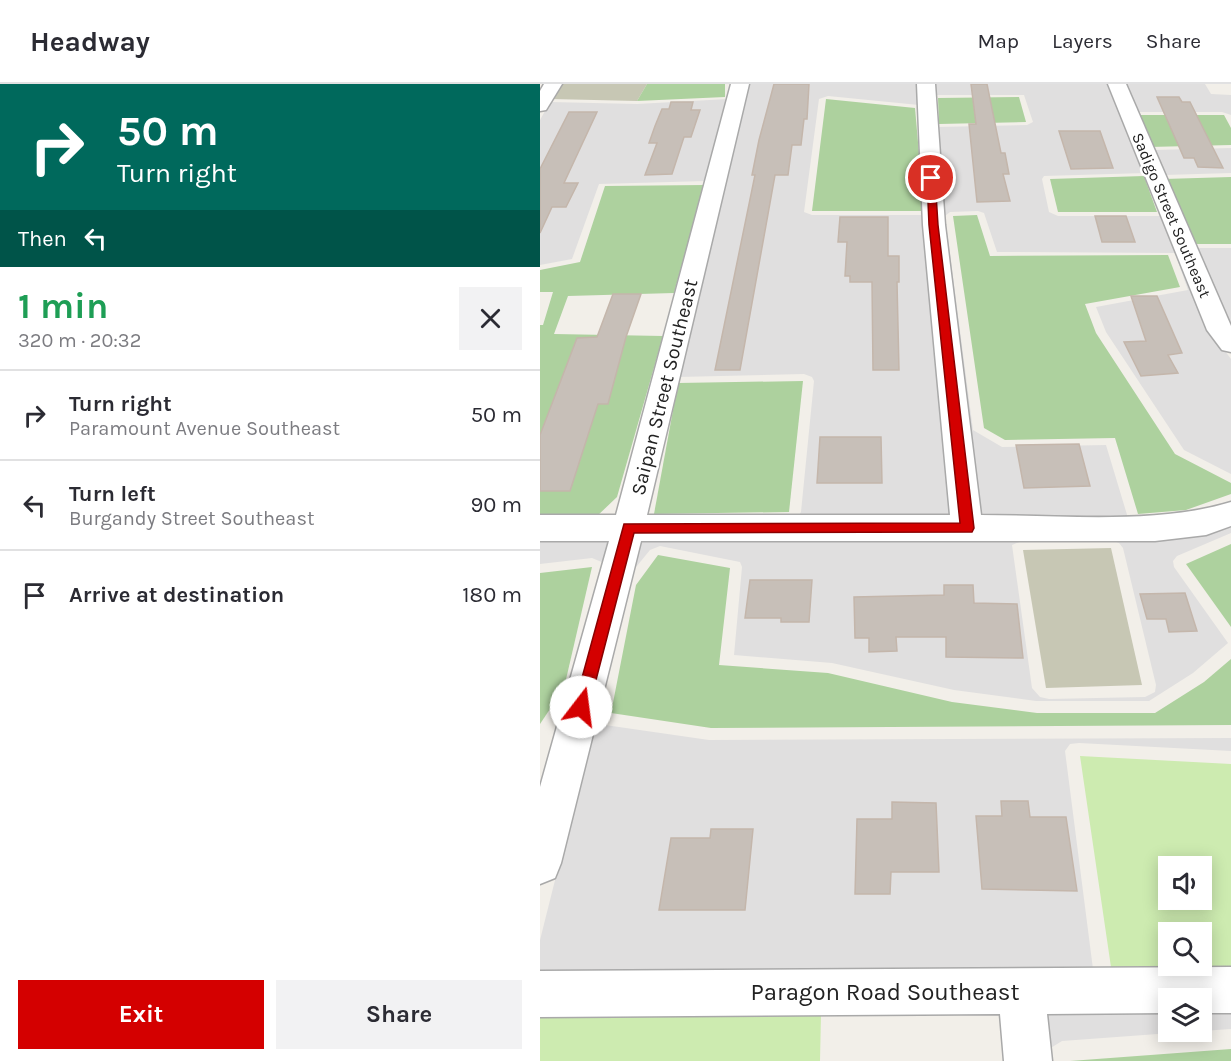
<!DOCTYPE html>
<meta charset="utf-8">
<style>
:root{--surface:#fff;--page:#f2f2f3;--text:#2b2b33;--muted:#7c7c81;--line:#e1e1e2;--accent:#d40000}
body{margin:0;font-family:Karla,sans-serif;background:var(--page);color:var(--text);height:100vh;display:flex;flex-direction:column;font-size:22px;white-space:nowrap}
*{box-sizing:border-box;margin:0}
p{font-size:20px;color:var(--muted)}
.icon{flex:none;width:33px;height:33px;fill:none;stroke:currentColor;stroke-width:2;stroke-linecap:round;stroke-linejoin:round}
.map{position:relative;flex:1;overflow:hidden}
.drawer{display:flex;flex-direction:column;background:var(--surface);width:540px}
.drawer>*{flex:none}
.top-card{background:#00695c;color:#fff;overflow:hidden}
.tools{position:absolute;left:618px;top:772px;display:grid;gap:12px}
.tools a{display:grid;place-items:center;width:54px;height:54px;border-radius:0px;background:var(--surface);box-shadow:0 3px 15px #0003;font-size:30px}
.pin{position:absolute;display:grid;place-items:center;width:51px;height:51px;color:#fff;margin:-26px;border:3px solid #fff;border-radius:50%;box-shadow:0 2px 6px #0007}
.me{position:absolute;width:66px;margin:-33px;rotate:15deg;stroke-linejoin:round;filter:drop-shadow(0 0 4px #0008)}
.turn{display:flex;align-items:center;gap:21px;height:126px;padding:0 18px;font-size:27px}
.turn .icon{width:78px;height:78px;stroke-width:2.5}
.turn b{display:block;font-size:42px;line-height:51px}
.then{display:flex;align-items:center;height:57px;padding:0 18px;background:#0003;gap:12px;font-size:22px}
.round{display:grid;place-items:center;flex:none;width:63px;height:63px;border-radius:0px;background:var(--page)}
.head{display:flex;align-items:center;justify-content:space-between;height:102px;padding:0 18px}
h1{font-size:36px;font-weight:700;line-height:45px;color:#1e9e55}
.cta{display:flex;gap:12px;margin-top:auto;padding:12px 18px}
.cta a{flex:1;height:69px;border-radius:0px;background:var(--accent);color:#fff;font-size:24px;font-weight:700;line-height:69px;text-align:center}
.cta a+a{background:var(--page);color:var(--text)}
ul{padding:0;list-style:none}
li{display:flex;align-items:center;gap:18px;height:90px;padding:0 18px;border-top:2px solid var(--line)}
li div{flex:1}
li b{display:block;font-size:22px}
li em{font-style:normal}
header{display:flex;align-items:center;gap:36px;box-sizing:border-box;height:84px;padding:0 30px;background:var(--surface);border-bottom:2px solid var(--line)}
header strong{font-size:28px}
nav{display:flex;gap:33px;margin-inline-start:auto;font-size:21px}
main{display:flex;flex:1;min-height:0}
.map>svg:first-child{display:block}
</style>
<header>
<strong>Headway</strong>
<nav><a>Map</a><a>Layers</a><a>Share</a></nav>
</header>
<main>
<section class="drawer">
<div class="top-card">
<div class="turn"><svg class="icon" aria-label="right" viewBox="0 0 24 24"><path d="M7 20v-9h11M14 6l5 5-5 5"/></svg><div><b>50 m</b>Turn right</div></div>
<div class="then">Then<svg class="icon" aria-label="left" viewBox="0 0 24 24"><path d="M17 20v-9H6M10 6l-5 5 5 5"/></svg></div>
</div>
<div class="head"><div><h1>1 min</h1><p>320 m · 20:32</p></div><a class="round"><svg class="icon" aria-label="close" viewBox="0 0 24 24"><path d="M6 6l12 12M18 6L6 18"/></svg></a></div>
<ul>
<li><svg class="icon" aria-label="right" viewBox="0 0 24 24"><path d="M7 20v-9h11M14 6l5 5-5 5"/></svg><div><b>Turn right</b><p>Paramount Avenue Southeast</p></div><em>50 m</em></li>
<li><svg class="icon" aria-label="left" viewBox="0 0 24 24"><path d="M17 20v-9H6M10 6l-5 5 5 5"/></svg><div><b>Turn left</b><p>Burgandy Street Southeast</p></div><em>90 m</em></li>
<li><svg class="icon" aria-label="arrive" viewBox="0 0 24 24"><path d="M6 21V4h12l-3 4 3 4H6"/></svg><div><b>Arrive at destination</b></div><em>180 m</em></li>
</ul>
<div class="cta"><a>Exit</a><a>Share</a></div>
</section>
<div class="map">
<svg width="691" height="977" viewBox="0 0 691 977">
<rect width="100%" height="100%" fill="#f2efe9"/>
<g fill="#e0dfdf" fill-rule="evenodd">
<path d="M 208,0 L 378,0 L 379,21 L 288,12 L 279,15 L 264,128 L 272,131 L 383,131 L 412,434 L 257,434 L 261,428 L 274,297 L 272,293 L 264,290 L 138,293 Z"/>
<path d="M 394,0 L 569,0 L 605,89 L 504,92 L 502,95 L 509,128 L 518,132 L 623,132 L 670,247 L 691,275 L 691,390 L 644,366 L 566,248 L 556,223 L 648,206 L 635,169 L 457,168 L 444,129 L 438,127 L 410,128 L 405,132 L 433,346 L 462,363 L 566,361 L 588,434 L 440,434 L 404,141 L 397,43 L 487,41 L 493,38 L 484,11 L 395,11 Z"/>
<path d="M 585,0 L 665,0 L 671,10 L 691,11 L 691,31 L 682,28 L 598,28 Z"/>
<path d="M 188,15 L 166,97 L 59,100 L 32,175 L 0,181 L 0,36 L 10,18 L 97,20 Z"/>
<path d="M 691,64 L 691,89 L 625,91 L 614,66 Z"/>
<path d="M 657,164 L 691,164 L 691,245 Z"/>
<path d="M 691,443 L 691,449 L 637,472 L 633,477 L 634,483 L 688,559 L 653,589 L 609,617 L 496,617 L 414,606 L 292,579 L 194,571 L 202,483 L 200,478 L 120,462 L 110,466 L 92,488 L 100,454 L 618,454 L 675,448 ZM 568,455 L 579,459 L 583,464 L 616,601 L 615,608 L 605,613 L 509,615 L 500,613 L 492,604 L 472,461 L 482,457 Z"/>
<path d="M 0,454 L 71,454 L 64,479 L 52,474 L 0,480 Z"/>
<path d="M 56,633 L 65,641 L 169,656 L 691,654 L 691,667 L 539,659 L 530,660 L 525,667 L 553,885 L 0,889 L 0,856 Z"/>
<path d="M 662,928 L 691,928 L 691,945 L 662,947 Z"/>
<path d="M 505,929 L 628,929 L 628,948 L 645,948 L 522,957 L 509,965 Z"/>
</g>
<g fill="#c7c7b4">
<path d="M 19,0 L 107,0 L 97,17 L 11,15 Z"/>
<path d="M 571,464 L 602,601 L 506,604 L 483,466 Z"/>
</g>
<g fill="#cdebb0" fill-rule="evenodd">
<path d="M 540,672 L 691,680 L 691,882 L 571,883 ZM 628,783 L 662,783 L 662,816 L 628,816 ZM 628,849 L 662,849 L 662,882 L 628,882 Z"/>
<path d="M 281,931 L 280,977 L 0,977 L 0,933 Z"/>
</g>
<g fill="#add19e">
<path d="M 107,0 L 185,0 L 185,13 L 97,17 Z"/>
<path d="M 479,13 L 486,38 L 399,40 L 398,14 Z"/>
<path d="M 286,15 L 375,24 L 384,127 L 272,127 Z"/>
<path d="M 597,31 L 684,31 L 691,44 L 691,61 L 609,63 Z"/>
<path d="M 604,92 L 617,128 L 518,128 L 510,95 Z"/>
<path d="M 691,93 L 691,160 L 652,160 L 624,95 Z"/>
<path d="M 164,101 L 134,209 L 28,212 L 14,250 L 123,252 L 77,413 L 56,433 L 0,433 L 0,241 L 3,241 L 13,208 L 0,208 L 0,186 L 40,178 L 65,102 Z"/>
<path d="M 437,131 L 450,172 L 628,171 L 640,203 L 545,220 L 556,249 L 635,370 L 691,399 L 691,410 L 646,426 L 598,430 L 575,354 L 465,356 L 444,344 L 413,132 Z"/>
<path d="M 263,297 L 249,428 L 114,430 L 138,299 Z"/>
<path d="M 691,460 L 691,543 L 646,480 Z"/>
<path d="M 118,471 L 190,484 L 179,581 L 288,589 L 412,618 L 497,629 L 615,629 L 664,598 L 691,575 L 691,641 L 171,644 L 71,629 L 96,501 Z"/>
<path d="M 52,483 L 24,604 L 0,640 L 0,489 Z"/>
<path d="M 691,965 L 691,977 L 530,977 Z"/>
</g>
<g fill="#c7bfb8" stroke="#c4b6ab" stroke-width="1.5">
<path d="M 234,0 L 269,0 L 267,35 L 264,35 L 261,61 L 252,61 L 248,91 L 235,91 L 200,286 L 175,286 L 215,91 L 212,91 L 219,56 Z"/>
<path d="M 431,0 L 447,0 L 461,69 L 465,69 L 469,90 L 463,90 L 470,117 L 437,118 L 429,40 L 436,40 Z"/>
<path d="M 617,13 L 639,13 L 642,18 L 650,18 L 683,84 L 658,83 L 654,74 L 644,74 Z"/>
<path d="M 131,18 L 153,18 L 151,26 L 160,26 L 151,53 L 144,53 L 132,90 L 105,91 L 117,59 L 109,59 L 115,42 L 122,25 L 129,25 Z"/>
<path d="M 29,28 L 57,28 L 24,99 L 38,99 L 26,123 L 12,123 L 0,149 L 0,85 Z"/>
<path d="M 519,47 L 560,47 L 573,84 L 531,85 Z"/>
<path d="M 555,132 L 586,132 L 595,158 L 562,158 Z"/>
<path d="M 300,133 L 348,133 L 348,172 L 359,172 L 359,198 L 357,198 L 359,286 L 333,286 L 332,198 L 310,198 L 310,192 L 305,192 L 307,158 L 298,158 Z"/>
<path d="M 73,210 L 101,210 L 86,253 L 68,320 L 58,320 L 30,407 L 0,407 L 0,351 L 37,254 L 57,253 Z"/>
<path d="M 591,212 L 617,212 L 642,269 L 628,271 L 638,289 L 601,292 L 584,258 L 606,257 Z"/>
<path d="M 280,353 L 341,353 L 342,399 L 277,399 Z"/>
<path d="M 539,360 L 550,402 L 484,404 L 476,361 Z"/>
<path d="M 210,496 L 272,496 L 269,538 L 241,538 L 241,534 L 205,534 Z"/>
<path d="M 404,501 L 433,501 L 434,519 L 477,520 L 483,574 L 406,573 L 406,553 L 356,553 L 357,567 L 329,568 L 329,554 L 315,554 L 314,513 L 404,511 Z"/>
<path d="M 645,509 L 657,547 L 629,548 L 626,535 L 607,535 L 600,510 Z"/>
<path d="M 461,717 L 488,717 L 490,733 L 526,733 L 537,807 L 442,805 L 436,732 L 462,732 Z"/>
<path d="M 352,718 L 396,719 L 399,788 L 351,788 L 350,810 L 315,810 L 317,735 L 352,735 Z"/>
<path d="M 171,745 L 213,745 L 205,826 L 119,826 L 131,754 L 170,754 Z"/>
</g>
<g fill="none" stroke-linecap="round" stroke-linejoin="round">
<defs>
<g id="minor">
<path d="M 4,0 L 22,0 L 6,26 L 0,27 L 0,7 Z"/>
<path d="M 191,0 L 209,0 L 107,431 L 410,431 L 383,141 L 377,0 L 395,0 L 405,141 L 441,431 C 520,431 616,441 691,418 L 691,442 L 666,451 L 615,457 L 101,457 L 21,779 L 15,794 L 0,800 L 0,703 L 69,457 L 0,457 L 0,431 L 76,431 Z"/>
<path d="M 568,0 L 586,0 L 691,242 L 691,268 L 682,266 L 667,246 Z"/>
<path d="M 691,883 L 691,929 L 662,929 L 662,915 L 628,915 L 628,929 L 507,930 L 512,977 L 464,977 L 460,930 L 0,933 L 0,887 Z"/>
</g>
</defs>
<use href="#minor" stroke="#a9a9a9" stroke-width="3"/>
<use href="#minor" fill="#fff" fill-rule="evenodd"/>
</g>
<path fill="#d40000" stroke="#8a0000" stroke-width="1.5" d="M 391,92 L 395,94 L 398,141 L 434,444 L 432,448 L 94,449 L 49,623 L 47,628 L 41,630 L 36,628 L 34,623 L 84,440 L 420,439 L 389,141 L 387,94 Z"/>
<g text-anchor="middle" stroke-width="5" stroke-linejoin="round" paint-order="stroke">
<g font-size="16" fill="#222" stroke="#fff">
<text transform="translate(632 131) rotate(67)" y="6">Sadigo Street Southeast</text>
</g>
<g font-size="20" fill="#222" stroke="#fff">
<text transform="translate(124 303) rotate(-76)" y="7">Saipan Street Southeast</text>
</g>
<g font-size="24" fill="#222" stroke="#fff">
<text x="345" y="916">Paragon Road Southeast</text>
</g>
</g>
</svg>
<div class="tools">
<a><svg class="icon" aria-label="sound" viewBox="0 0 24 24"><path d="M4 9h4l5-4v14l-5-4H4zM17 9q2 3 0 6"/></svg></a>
<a><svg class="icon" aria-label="search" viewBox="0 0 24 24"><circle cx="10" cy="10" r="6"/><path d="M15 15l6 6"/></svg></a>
<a><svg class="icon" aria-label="layers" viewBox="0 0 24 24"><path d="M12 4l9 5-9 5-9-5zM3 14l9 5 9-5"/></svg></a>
</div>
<div class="pin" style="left:391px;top:94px;background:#d93025"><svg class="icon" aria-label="arrive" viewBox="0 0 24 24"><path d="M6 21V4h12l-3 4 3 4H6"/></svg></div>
<svg class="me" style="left:41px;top:623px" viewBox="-20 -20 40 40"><circle r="19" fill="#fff"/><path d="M0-13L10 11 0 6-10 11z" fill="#d40000"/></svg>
</div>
</main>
